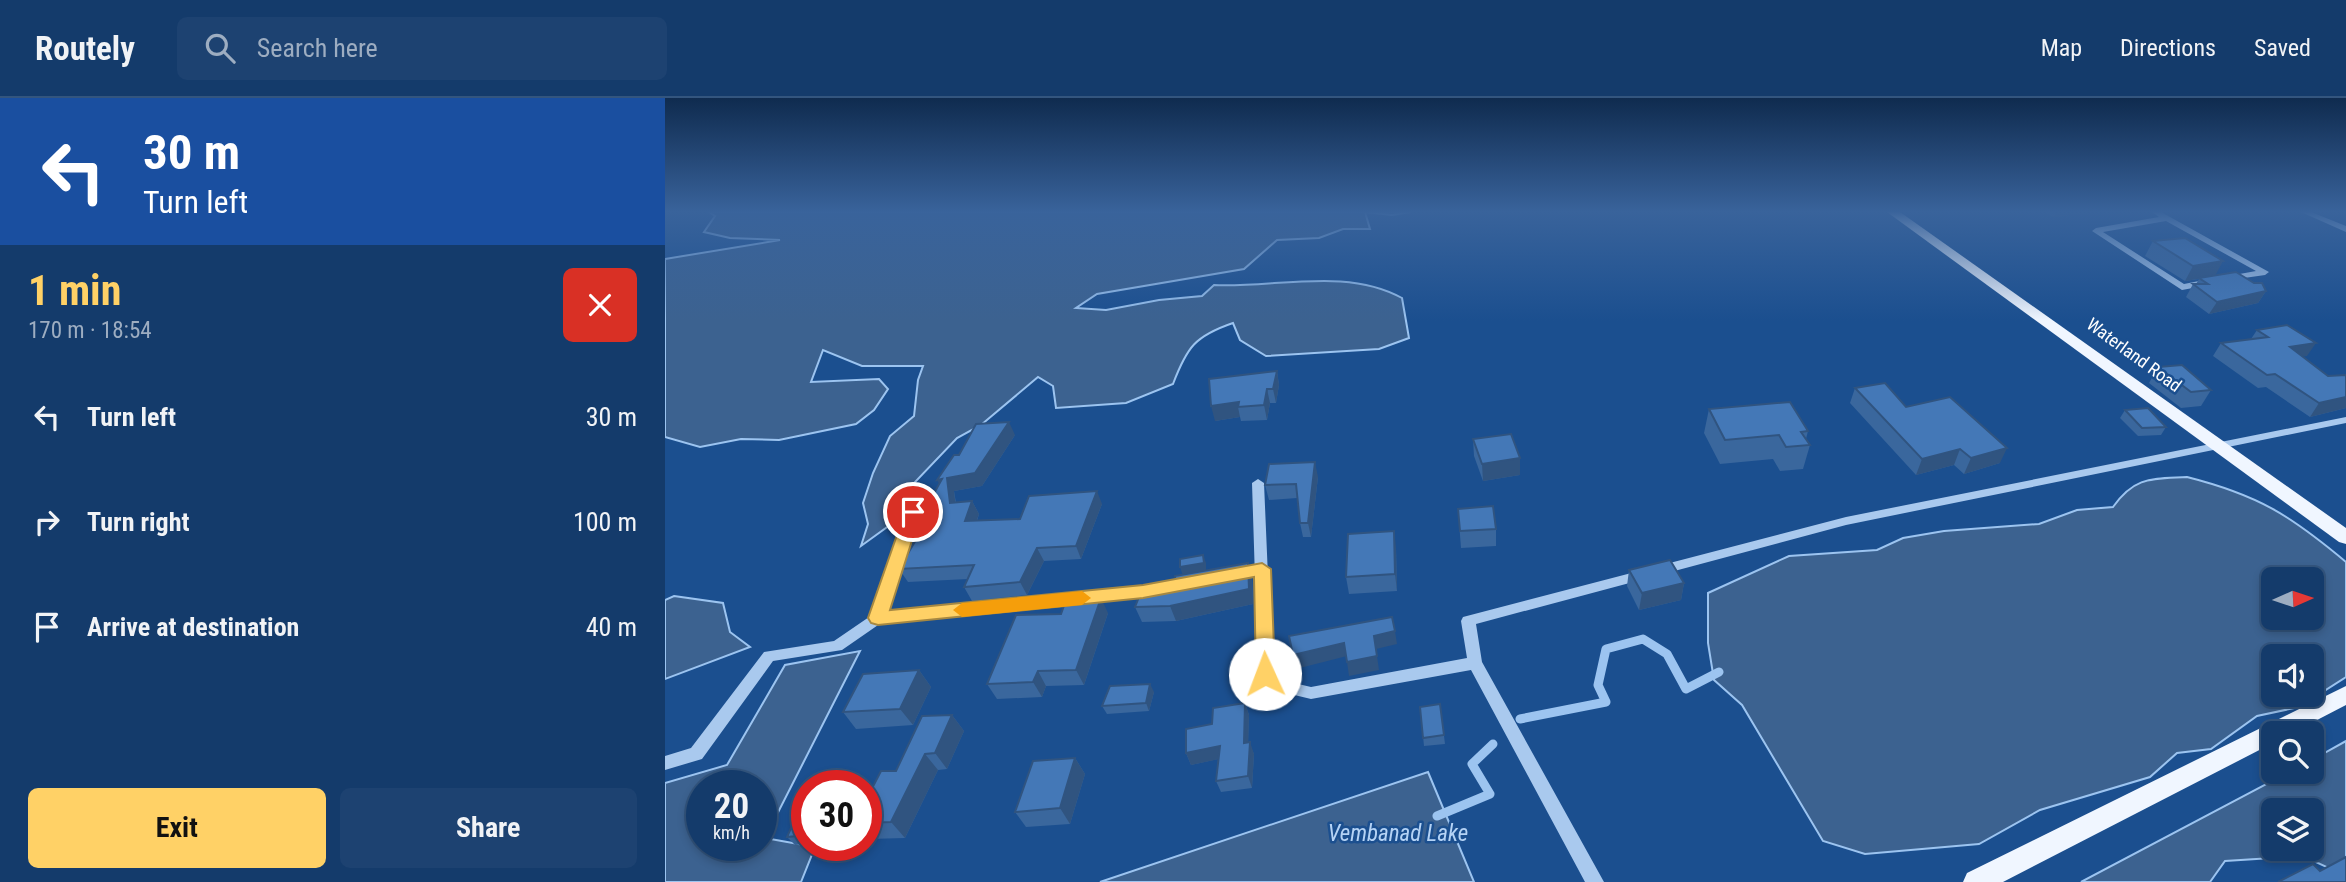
<!DOCTYPE html>
<meta charset="utf-8">
<style>
:root{--surface:#143b6b;--page:#1d4271;--text:#f1f3f6;--muted:#9dadc1;--line:#33557e;--accent:#ffd166}
body{margin:0;font-family:"Roboto Condensed",sans-serif;background:var(--page);color:var(--text);height:100vh;display:flex;flex-direction:column;font-size:26px;white-space:nowrap}
*{box-sizing:border-box;margin:0}
p{font-size:23px;color:var(--muted)}
.icon{flex:none;width:38px;height:38px;fill:none;stroke:currentColor;stroke-width:2;stroke-linecap:round;stroke-linejoin:round}
.map{position:relative;flex:1;overflow:hidden}
.drawer{display:flex;flex-direction:column;background:var(--surface);width:665px}
.drawer>*{flex:none}
.hud{background:#1a4fa0;color:#fff;overflow:hidden}
.needle{width:46px;rotate:87deg}
.controls{position:absolute;left:1596px;top:469px;display:grid;gap:14px}
.controls a{display:grid;place-items:center;width:63px;height:63px;border-radius:10px;background:var(--surface);box-shadow:0 4px 10px #0003,0 0 0 2px var(--line);font-size:35px}
.speed{position:absolute;left:21px;top:672px;display:flex;gap:14px;font-size:35px;font-weight:700;text-align:center}
.speed>*{display:grid;place-content:center;width:91px;height:91px;border-radius:50%;background:var(--surface);box-shadow:0 4px 10px #0003,0 0 0 2px var(--line);line-height:1}
.speed small{font-size:18px;font-weight:400}
.speed .limit{border:10px solid #d22;background:#fff;color:#111}
.pin{position:absolute;display:grid;place-items:center;width:60px;height:60px;color:#fff;margin:-30px;border:4px solid #fff;border-radius:50%;box-shadow:0 2px 7px #0007}
.me{position:absolute;width:77px;margin:-38px;rotate:358deg;stroke-linejoin:round;filter:drop-shadow(0 0 5px #0008)}
.turn{display:flex;align-items:center;gap:24px;height:147px;padding:0 28px;font-size:32px}
.turn .icon{width:91px;height:91px;stroke-width:2.5}
.turn b{display:block;font-size:49px;line-height:60px}
.round{display:grid;place-items:center;flex:none;width:74px;height:74px;border-radius:10px;background:var(--page)}
.overview{display:flex;align-items:center;justify-content:space-between;height:119px;padding:0 28px}
h1{font-size:42px;font-weight:700;line-height:52px;color:var(--accent)}
.primary-button{display:flex;gap:14px;margin-top:auto;padding:14px 28px}
.primary-button a{flex:1;height:80px;border-radius:10px;background:var(--accent);color:#111;font-size:28px;font-weight:700;line-height:80px;text-align:center}
.primary-button a+a{background:var(--page);color:var(--text)}
ul{padding:0;list-style:none}
li{display:flex;align-items:center;gap:21px;height:105px;padding:0 28px}
li div{flex:1}
li b{display:block;font-size:26px}
li em{font-style:normal}
header{display:flex;align-items:center;gap:42px;box-sizing:border-box;height:98px;padding:0 35px;background:var(--surface);border-bottom:2px solid var(--line)}
header strong{font-size:33px}
nav{display:flex;gap:38px;margin-inline-start:auto;font-size:24px}
.search{width:490px;height:63px;background:var(--page);display:flex;align-items:center;gap:18px;box-sizing:border-box;padding:0 24px;border-radius:10px;color:var(--muted);font-size:26px}
main{display:flex;flex:1;min-height:0}
.map>svg:first-child{display:block}
</style>
<header>
<strong>Routely</strong>
<div class="search"><svg class="icon" aria-label="search" viewBox="0 0 24 24"><circle cx="10" cy="10" r="6"/><path d="M15 15l6 6"/></svg>Search here</div>
<nav><a>Map</a><a>Directions</a><a>Saved</a></nav>
</header>
<main>
<section class="drawer">
<div class="hud">
<div class="turn"><svg class="icon" aria-label="left" viewBox="0 0 24 24"><path d="M17 20v-9H6M10 6l-5 5 5 5"/></svg><div><b>30 m</b>Turn left</div></div>
</div>
<div class="overview"><div><h1>1 min</h1><p>170 m · 18:54</p></div><a class="round" style="background:#d93025;color:#fff"><svg class="icon" aria-label="close" viewBox="0 0 24 24"><path d="M6 6l12 12M18 6L6 18"/></svg></a></div>
<ul>
<li><svg class="icon" aria-label="left" viewBox="0 0 24 24"><path d="M17 20v-9H6M10 6l-5 5 5 5"/></svg><div><b>Turn left</b></div><em>30 m</em></li>
<li><svg class="icon" aria-label="right" viewBox="0 0 24 24"><path d="M7 20v-9h11M14 6l5 5-5 5"/></svg><div><b>Turn right</b></div><em>100 m</em></li>
<li><svg class="icon" aria-label="arrive" viewBox="0 0 24 24"><path d="M6 21V4h12l-3 4 3 4H6"/></svg><div><b>Arrive at destination</b></div><em>40 m</em></li>
</ul>
<div class="primary-button"><a>Exit</a><a>Share</a></div>
</section>
<div class="map">
<svg width="1681" height="784" viewBox="0 0 1681 784">
<rect width="100%" height="100%" fill="#1b4f8f"/>
<g fill="#3c6290" stroke="#9cc4f0" stroke-width="2" fill-rule="evenodd">
<path d="M 44,114 L 746,114 L 727,117 L 700,114 L 705,131 L 678,131 L 654,140 L 612,142 L 579,171 L 432,196 L 411,210 L 441,212 L 494,202 L 537,198 L 549,187 C 611,190 681,169 737,200 L 744,240 L 714,251 L 601,258 L 575,242 L 568,225 C 530,238 522,249 508,286 L 461,305 L 391,310 L 388,288 L 373,279 L 316,327 L 292,340 L 250,384 L 229,424 L 196,448 L 203,426 L 198,405 L 208,375 L 225,338 L 249,318 L 253,282 L 258,268 L 197,268 L 158,252 L 146,284 L 214,281 L 223,291 L 209,312 L 191,326 L 114,342 L 76,341 L 35,349 L 0,339 L 0,161 L 115,142 L 65,140 L 39,134 L 50,118 Z"/>
<path d="M 1522,379 C 1593,397 1625,417 1681,464 L 1681,579 L 1634,609 L 1592,618 L 1546,651 L 1512,655 L 1485,679 L 1375,712 L 1314,746 L 1200,756 L 1158,743 L 1077,607 L 1049,582 L 1043,545 L 1043,495 L 1124,458 L 1212,452 L 1238,440 L 1279,433 L 1374,426 L 1412,412 L 1448,409 C 1470,378 1487,381 1522,379 ZM 1647,481 L 1647,520 L 1608,520 L 1608,481 ZM 1647,558 L 1647,597 L 1608,597 L 1608,558 Z"/>
<path d="M 9,498 L 58,505 L 65,534 L 85,549 L 0,581 L 0,502 Z"/>
<path d="M 195,553 L 100,740 L 150,749 L 136,784 L 0,784 L 0,685 L 62,667 L 120,567 ZM 37,688 L 96,688 L 96,747 L 37,747 Z"/>
<path d="M 1681,643 L 1681,778 L 1638,758 L 1560,763 L 1545,784 L 1416,784 L 1624,674 L 1647,674 L 1647,662 ZM 1608,712 L 1647,712 L 1647,751 L 1608,751 Z"/>
<path d="M 763,674 L 809,784 L 435,784 Z"/>
</g>
<g fill="none" stroke-linecap="round" stroke-linejoin="round">
<g stroke="#9cc4f0" stroke-width="9">
<path d="M 855,621 L 941,604 L 933,587 L 941,551 L 978,541 L 1002,556 L 1021,591 L 1054,574"/>
<path d="M 772,718 L 825,696 L 807,666 L 828,646"/>
</g>
<g fill="#a9c9ee" fill-rule="evenodd">
<path d="M 1487,114 L 1496,114 L 1604,174 L 1600,177 L 1558,183 L 1558,179 L 1591,173 L 1501,123 L 1438,134 L 1519,186 L 1544,181 L 1549,184 L 1544,187 L 1517,192 L 1427,133 L 1431,130 L 1494,119 Z"/>
<path d="M 1636,114 L 1646,114 L 1681,128 L 1681,134 Z"/>
<path d="M 1681,319 L 1681,325 L 1181,427 L 811,526 L 817,564 L 939,784 L 920,784 L 806,572 L 646,601 L 621,595 L 595,580 L 593,576 L 587,385 L 593,381 L 599,385 L 607,573 L 629,585 L 646,589 L 802,560 L 796,523 L 798,519 L 1181,419 Z"/>
<path d="M 248,410 L 254,414 L 222,514 L 478,488 L 524,480 L 529,481 L 531,485 L 529,489 L 524,490 L 478,498 L 216,525 L 177,552 L 108,563 L 37,661 L 0,672 L 0,658 L 26,650 L 99,554 L 169,543 L 207,517 L 242,414 Z"/>
</g>
<g fill="#f0f6ff" fill-rule="evenodd">
<path d="M 1222,114 L 1235,114 L 1681,430 L 1681,446 L 1674,444 Z"/>
<path d="M 1681,588 L 1681,607 L 1627,635 L 1608,635 L 1608,645 L 1338,784 L 1298,784 L 1302,775 Z"/>
</g>
</g>
<g fill="#3a679d">
<path d="M 1379,114 L 1431,114 L 1389,119 Z"/>
<path d="M 1488,143 L 1550,178 L 1601,193 L 1593,205 L 1544,216 L 1521,199 L 1528,186 L 1531,186 L 1534,181 L 1520,183 L 1480,158 Z"/>
<path d="M 1592,232 L 1642,258 L 1637,258 L 1663,278 L 1681,277 L 1681,310 L 1645,319 L 1601,289 L 1593,290 L 1548,258 L 1556,245 L 1586,241 Z"/>
<path d="M 1493,269 L 1546,292 L 1536,308 L 1516,310 L 1484,285 Z"/>
<path d="M 612,273 L 614,287 L 611,305 L 605,305 L 602,322 L 576,323 L 575,319 L 550,323 Z"/>
<path d="M 1190,290 L 1241,309 L 1335,365 L 1299,376 L 1289,367 L 1251,377 L 1185,305 Z"/>
<path d="M 1044,311 L 1143,333 L 1141,341 L 1145,347 L 1138,371 L 1115,373 L 1108,361 L 1055,366 L 1039,335 Z"/>
<path d="M 1460,312 L 1501,329 L 1496,337 L 1473,338 L 1455,320 Z"/>
<path d="M 350,337 L 317,388 L 289,393 L 291,405 L 307,403 L 314,416 L 312,423 L 355,421 L 437,406 L 416,461 L 379,463 L 362,497 L 307,503 L 299,489 L 303,481 L 243,484 L 234,471 L 252,440 L 248,433 L 294,357 Z"/>
<path d="M 808,341 L 855,377 L 818,383 L 809,358 Z"/>
<path d="M 653,379 L 646,439 L 638,439 L 635,425 L 632,400 L 604,402 L 600,387 Z"/>
<path d="M 793,411 L 831,431 L 831,448 L 796,450 Z"/>
<path d="M 731,450 L 732,493 L 684,496 L 681,479 Z"/>
<path d="M 541,465 L 541,473 L 583,465 L 587,480 L 588,506 L 511,523 L 477,524 L 470,509 L 511,489 L 518,477 Z"/>
<path d="M 964,472 L 1019,485 L 1016,502 L 974,512 L 962,488 Z"/>
<path d="M 443,515 L 419,587 L 381,588 L 377,599 L 332,601 L 322,586 Z"/>
<path d="M 254,572 L 266,589 L 248,627 L 191,631 L 178,614 Z"/>
<path d="M 489,594 L 484,613 L 442,616 L 437,608 Z"/>
<path d="M 580,605 L 584,617 L 583,644 L 589,656 L 587,690 L 556,694 L 551,683 L 553,661 L 526,667 L 521,655 L 547,626 Z"/>
<path d="M 775,606 L 780,646 L 759,648 L 755,609 Z"/>
<path d="M 287,617 L 299,633 L 282,671 L 273,672 L 240,740 L 204,741 L 201,738 L 201,702 Z"/>
<path d="M 410,660 L 420,676 L 405,726 L 361,729 L 350,714 Z"/>
<path d="M 142,711 L 142,746 L 130,747 L 122,739 Z"/>
</g>
<g fill="#305480">
<path d="M 1391,114 L 1431,114 L 1389,119 Z"/>
<path d="M 1558,163 L 1550,178 L 1520,183 L 1528,168 Z"/>
<path d="M 1601,193 L 1593,205 L 1544,216 L 1552,204 Z"/>
<path d="M 1651,245 L 1642,258 L 1616,262 L 1625,249 Z"/>
<path d="M 612,273 L 614,287 L 611,305 L 608,291 Z"/>
<path d="M 602,291 L 605,305 L 602,322 L 599,307 Z"/>
<path d="M 1681,299 L 1681,310 L 1645,319 L 1654,305 Z"/>
<path d="M 574,304 L 573,309 L 575,319 L 550,323 L 546,308 Z"/>
<path d="M 344,324 L 350,337 L 317,388 L 289,393 L 292,418 L 272,382 L 282,380 Z"/>
<path d="M 1342,350 L 1335,365 L 1299,376 L 1306,360 Z"/>
<path d="M 1295,351 L 1289,367 L 1251,377 L 1257,361 Z"/>
<path d="M 855,360 L 855,377 L 818,383 L 817,366 Z"/>
<path d="M 650,364 L 653,379 L 646,439 L 643,425 Z"/>
<path d="M 432,393 L 437,406 L 416,461 L 411,448 Z"/>
<path d="M 307,403 L 314,416 L 307,436 L 300,423 Z"/>
<path d="M 729,433 L 731,450 L 732,493 L 730,476 Z"/>
<path d="M 372,450 L 379,463 L 362,497 L 355,484 Z"/>
<path d="M 538,457 L 541,465 L 541,473 L 518,478 L 515,469 Z"/>
<path d="M 583,465 L 587,480 L 588,506 L 511,523 L 505,508 Z"/>
<path d="M 1019,485 L 1016,502 L 974,512 L 977,495 Z"/>
<path d="M 436,500 L 443,515 L 419,587 L 411,572 Z"/>
<path d="M 730,533 L 732,546 L 711,551 L 709,538 Z"/>
<path d="M 679,545 L 682,558 L 631,571 L 628,557 Z"/>
<path d="M 712,558 L 714,572 L 684,578 L 682,564 Z"/>
<path d="M 254,572 L 266,589 L 248,627 L 235,611 Z"/>
<path d="M 373,573 L 381,588 L 377,599 L 368,584 Z"/>
<path d="M 485,586 L 489,594 L 484,613 L 481,605 Z"/>
<path d="M 580,605 L 584,617 L 583,656 L 579,645 Z"/>
<path d="M 287,617 L 299,633 L 282,671 L 270,655 Z"/>
<path d="M 585,644 L 589,656 L 587,690 L 583,678 Z"/>
<path d="M 555,648 L 559,660 L 526,667 L 521,655 Z"/>
<path d="M 260,656 L 273,672 L 240,740 L 226,724 Z"/>
<path d="M 410,660 L 420,676 L 405,726 L 395,710 Z"/>
</g>
<g fill="#4478b7" stroke="#305480" stroke-width="2">
<path d="M 1520,140 L 1558,163 L 1528,168 L 1488,143 Z"/>
<path d="M 1571,174 L 1589,185 L 1597,185 L 1601,193 L 1552,204 L 1528,186 L 1543,186 L 1534,180 Z"/>
<path d="M 1622,227 L 1651,245 L 1625,249 L 1663,278 L 1681,277 L 1681,299 L 1654,305 L 1610,276 L 1602,277 L 1556,245 L 1603,239 L 1592,232 Z"/>
<path d="M 1517,267 L 1546,292 L 1526,294 L 1493,269 Z"/>
<path d="M 612,273 L 608,291 L 602,291 L 599,307 L 573,309 L 574,304 L 546,308 L 544,281 Z"/>
<path d="M 1220,285 L 1241,309 L 1285,299 L 1342,350 L 1306,360 L 1295,351 L 1257,361 L 1190,290 Z"/>
<path d="M 1125,304 L 1143,333 L 1136,334 L 1145,347 L 1121,349 L 1114,337 L 1060,342 L 1044,311 Z"/>
<path d="M 1483,310 L 1501,329 L 1477,330 L 1460,312 Z"/>
<path d="M 344,324 L 310,375 L 282,380 L 285,405 L 307,403 L 300,423 L 355,421 L 364,398 L 432,393 L 411,448 L 372,450 L 355,484 L 299,489 L 309,467 L 234,471 L 256,433 L 248,433 L 277,381 L 272,382 L 289,357 L 294,357 L 311,326 Z"/>
<path d="M 846,336 L 855,360 L 817,366 L 808,341 Z"/>
<path d="M 650,364 L 643,425 L 635,425 L 631,386 L 600,387 L 604,366 Z"/>
<path d="M 828,408 L 831,431 L 795,433 L 793,411 Z"/>
<path d="M 729,433 L 730,476 L 681,479 L 683,436 Z"/>
<path d="M 538,457 L 539,465 L 515,469 L 515,461 Z"/>
<path d="M 1005,462 L 1019,485 L 977,495 L 964,472 Z"/>
<path d="M 583,465 L 584,491 L 505,508 L 470,509 L 478,489 L 511,489 L 510,478 Z"/>
<path d="M 436,500 L 411,572 L 373,573 L 368,584 L 322,586 L 351,517 L 396,516 L 401,502 Z"/>
<path d="M 727,519 L 730,533 L 709,538 L 712,558 L 682,564 L 679,545 L 628,557 L 624,538 Z"/>
<path d="M 254,572 L 235,611 L 178,614 L 198,576 Z"/>
<path d="M 485,586 L 481,605 L 437,608 L 445,588 Z"/>
<path d="M 580,605 L 579,645 L 585,644 L 583,678 L 551,683 L 555,648 L 521,655 L 521,631 L 547,626 L 548,610 Z"/>
<path d="M 775,606 L 779,637 L 758,640 L 755,609 Z"/>
<path d="M 287,617 L 270,655 L 260,656 L 226,724 L 201,725 L 201,702 L 216,673 L 231,673 L 257,618 Z"/>
<path d="M 410,660 L 395,710 L 350,714 L 368,663 Z"/>
<path d="M 142,711 L 142,737 L 122,739 L 134,712 Z"/>
<path d="M 1681,759 L 1681,784 L 1613,784 L 1648,766 L 1655,773 Z"/>
</g>
<linearGradient id="sky" x2="0" y2="1"><stop stop-color="#0f2b4f"/><stop offset="0.51" stop-color="#39639b"/><stop offset="1" stop-color="#39639b" stop-opacity="0"/></linearGradient>
<rect width="1681" height="223" fill="url(#sky)"/>
<path fill="#ffd166" stroke="#a68842" stroke-width="2" d="M 248,408 L 256,414 L 225,512 L 478,487 L 597,465 L 606,471 L 610,576 L 607,582 L 594,582 L 591,576 L 589,479 L 478,500 L 213,527 L 206,525 L 203,520 L 240,414 Z"/>
<path fill="#f59e0b" d="M 417,493 L 426,500 L 417,507 L 297,519 L 288,512 L 297,505 Z"/>
<g text-anchor="middle" stroke-width="5" stroke-linejoin="round" paint-order="stroke">
<g font-size="18" fill="#fff" stroke="#1b4f8f">
<text transform="translate(1469 257) rotate(36)" y="6">Waterland Road</text>
</g>
<g font-size="23" font-style="italic" fill="#b5d3f5" stroke="#1b4f8f">
<text x="733" y="743">Vembanad Lake</text>
</g>
</g>
</svg>
<div class="controls">
<a><svg class="needle" viewBox="-14 -14 28 28"><path d="M0-13l5 13h-10z" fill="#e53935"/><path d="M0 13l5-13h-10z" fill="#9dadc1"/></svg></a>
<a><svg class="icon" aria-label="sound" viewBox="0 0 24 24"><path d="M4 9h4l5-4v14l-5-4H4zM17 9q2 3 0 6"/></svg></a>
<a><svg class="icon" aria-label="search" viewBox="0 0 24 24"><circle cx="10" cy="10" r="6"/><path d="M15 15l6 6"/></svg></a>
<a><svg class="icon" aria-label="layers" viewBox="0 0 24 24"><path d="M12 4l9 5-9 5-9-5zM3 14l9 5 9-5"/></svg></a>
</div>
<div class="speed"><div>20<small>km/h</small></div><div class="limit">30</div></div>
<div class="pin" style="left:248px;top:414px;background:#d93025"><svg class="icon" aria-label="arrive" viewBox="0 0 24 24"><path d="M6 21V4h12l-3 4 3 4H6"/></svg></div>
<svg class="me" style="left:600px;top:576px" viewBox="-20 -20 40 40"><circle r="19" fill="#fff"/><path d="M0-13L10 11 0 6-10 11z" fill="#ffd166"/></svg>
</div>
</main>
